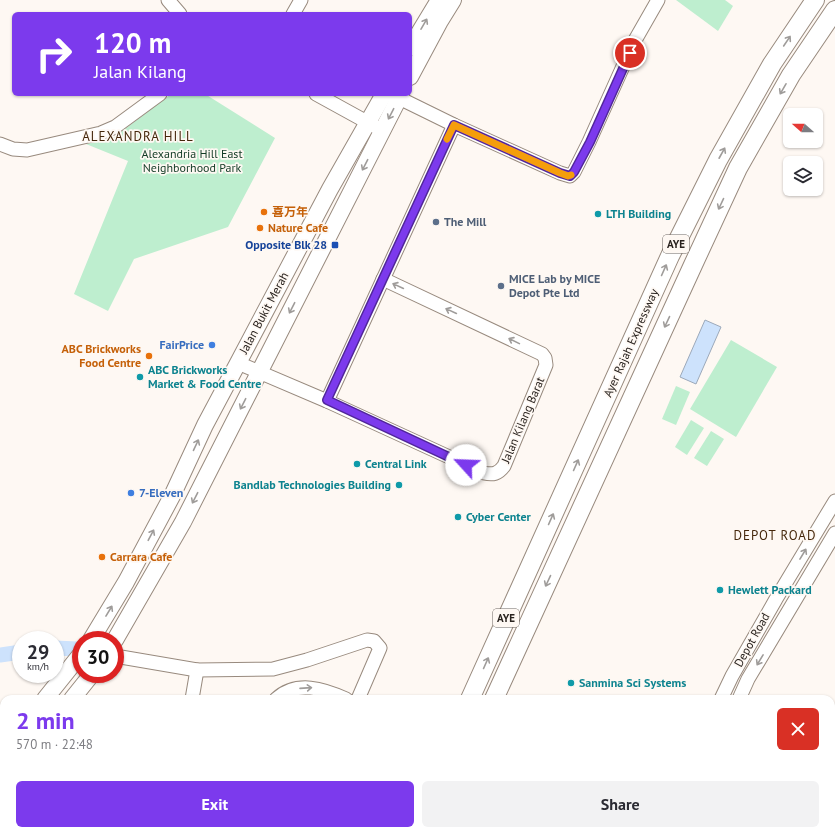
<!DOCTYPE html>
<meta charset="utf-8">
<style>
:root{--surface:#fff;--page:#f2f2f3;--text:#2b2b33;--muted:#7c7c81;--accent:#7c3aed}
body{margin:0;font-family:"PT Sans","Noto Sans SC",sans-serif;background:var(--page);color:var(--text);height:100vh;display:flex;flex-direction:column;font-size:15px;white-space:nowrap}
*{box-sizing:border-box;margin:0}
p{font-size:13px;color:var(--muted)}
.icon{flex:none;width:22px;height:22px;fill:none;stroke:currentColor;stroke-width:2;stroke-linecap:round;stroke-linejoin:round}
.map{position:relative;flex:1;overflow:hidden}
.side{position:absolute;left:0px;top:695px;width:835px;height:140px;display:flex;flex-direction:column;background:var(--surface);border-radius:12px 12px 0 0;box-shadow:0 1px 3px #0004}
.side>*{flex:none}
.top-card{position:absolute;left:12px;top:12px;width:400px;height:84px;border-radius:6px;box-shadow:0 1px 3px #0004;background:#7c3aed;color:#fff;overflow:hidden}
.needle{width:26px;rotate:291deg}
.buttons{position:absolute;left:783px;top:108px;display:grid;gap:8px}
.buttons a{display:grid;place-items:center;width:40px;height:40px;border-radius:6px;background:var(--surface);box-shadow:0 1px 3px #0004;font-size:20px}
.speed{position:absolute;left:12px;top:631px;display:flex;gap:8px;font-size:20px;font-weight:700;text-align:center}
.speed>*{display:grid;place-content:center;width:52px;height:52px;border-radius:50%;background:var(--surface);box-shadow:0 1px 3px #0004;line-height:1}
.speed small{font-size:10px;font-weight:400}
.speed .limit{border:6px solid #d22;background:#fff;color:#111}
.pin{position:absolute;display:grid;place-items:center;width:34px;height:34px;color:#fff;margin:-17px;border:2px solid #fff;border-radius:50%;box-shadow:0 1px 4px #0007}
.me{position:absolute;width:44px;margin:-22px;rotate:295deg;stroke-linejoin:round;filter:drop-shadow(0 0 3px #0008)}
.turn{display:flex;align-items:center;gap:14px;height:84px;padding:0 16px;font-size:18px}
.turn .icon{width:52px;height:52px;stroke-width:2.5}
.turn b{display:block;font-size:28px;line-height:34px}
.round{display:grid;place-items:center;flex:none;width:42px;height:42px;border-radius:6px;background:var(--page)}
.headline{display:flex;align-items:center;justify-content:space-between;height:68px;padding:0 16px}
h1{font-size:24px;font-weight:800;line-height:30px;color:var(--accent)}
.cta{display:flex;gap:8px;margin-top:auto;padding:8px 16px}
.cta a{flex:1;height:46px;border-radius:6px;background:var(--accent);color:#fff;font-size:16px;font-weight:800;line-height:46px;text-align:center}
.cta a+a{background:var(--page);color:var(--text)}
.map>svg:first-child{display:block}
</style>
<div class="map">
<svg width="835" height="835" viewBox="0 0 835 835">
<rect width="100%" height="100%" fill="#fef8f3"/>
<g fill="#beeecf">
<path d="M 676,0 L 725,0 L 733,6 L 718,31 Z"/>
<path d="M 171,94 L 205,94 L 275,138 L 228,227 L 134,259 L 108,311 L 74,294 L 128,161 L 86,144 L 113,138 Z"/>
<path d="M 731,340 L 777,367 L 736,437 L 690,409 Z"/>
<path d="M 676,386 L 690,392 L 676,425 L 662,419 Z"/>
<path d="M 691,420 L 704,428 L 687,455 L 675,447 Z"/>
<path d="M 711,431 L 724,439 L 707,466 L 694,458 Z"/>
<path d="M 835,772 L 835,835 L 710,835 L 711,831 L 831,831 L 831,778 Z"/>
</g>
<path fill="#cde2fc" stroke="#9ca9ba" d="M 705,320 L 721,327 L 696,384 L 680,377 Z"/>
<g fill="none" stroke-linecap="round" stroke-linejoin="round">
<g stroke="#cde2fc" stroke-width="15">
<path d="M 55,648 L 77,649"/>
<path d="M 0,655 L 21,652"/>
</g>
<defs>
<g id="minor">
<path d="M 168,0 L 180,14"/>
<path d="M 293,14 L 301,0"/>
<path d="M 316,94 L 376,127"/>
<path d="M 399,98 L 454,125 L 560,173 L 570,176 L 574,172 L 589,142 L 634,42 L 658,0"/>
<path d="M 0,144 L 13,149 L 27,150 L 101,133 L 115,127 L 160,94"/>
<path d="M 238,363 L 327,401 L 484,473 C 493,475 498,474 504,466 L 546,365 L 545,358 L 542,354 L 383,279"/>
<path d="M 327,401 L 454,125"/>
<path d="M 115,656 L 197,670 L 273,669 L 307,660 L 367,640 L 374,641 L 380,648 L 358,699"/>
<path d="M 192,699 L 197,670"/>
<path d="M 276,699 C 297,680 324,689 346,699"/>
<path d="M 721,699 L 732,676 L 776,599 L 835,501"/>
<path d="M 739,699 L 748,679 L 835,533"/>
<path d="M 120,831 L 122,835"/>
<path d="M 194,835 L 199,831"/>
<path d="M 297,835 L 299,831"/>
<path d="M 670,835 L 671,831"/>
<path d="M 695,835 L 697,831"/>
</g>
<g id="major">
<path d="M 410,48 L 439,0"/>
<path d="M 410,77 L 440,21 L 453,0"/>
<path d="M 91,640 L 126,582 L 172,496 L 205,425 L 238,363 L 330,189 L 384,94"/>
<path d="M 115,640 L 183,522 L 401,94"/>
<path d="M 45,699 L 81,654"/>
<path d="M 72,699 L 92,674"/>
<path d="M 0,741 L 4,737"/>
<path d="M 0,760 L 4,757"/>
</g>
<g id="highway">
<path d="M 470,699 L 670,256 L 718,160 L 772,64 L 815,0"/>
<path d="M 494,699 L 693,265 L 738,168 L 791,75 L 835,10"/>
<path d="M 408,835 L 410,831"/>
<path d="M 432,835 L 433,831"/>
</g>
</defs>
<use href="#minor" stroke="#988a7e" stroke-width="15"/>
<use href="#major" stroke="#988a7e" stroke-width="18"/>
<use href="#highway" stroke="#988a7e" stroke-width="20"/>
<use href="#minor" stroke="#fff" stroke-width="13"/>
<use href="#major" stroke="#fff" stroke-width="16"/>
<use href="#highway" stroke="#fff" stroke-width="18"/>
</g>
<defs><path id="oneway-shaft" d="M-6 0H5M1.5-3L5.5 0L1.5 3" fill="none" stroke-width="1.6" stroke-linecap="round" stroke-linejoin="round"/></defs>
<g stroke="#9f9c9a">
<use href="#oneway-shaft" transform="translate(424 24) rotate(-60)"/>
<use href="#oneway-shaft" transform="translate(787 41) rotate(-56)"/>
<use href="#oneway-shaft" transform="translate(783 89) rotate(120)"/>
<use href="#oneway-shaft" transform="translate(391 114) rotate(117)"/>
<use href="#oneway-shaft" transform="translate(722 153) rotate(-61)"/>
<use href="#oneway-shaft" transform="translate(365 165) rotate(117)"/>
<use href="#oneway-shaft" transform="translate(721 204) rotate(115)"/>
<use href="#oneway-shaft" transform="translate(664 270) rotate(-66)"/>
<use href="#oneway-shaft" transform="translate(398 286) rotate(-155)"/>
<use href="#oneway-shaft" transform="translate(292 308) rotate(117)"/>
<use href="#oneway-shaft" transform="translate(451 311) rotate(-155)"/>
<use href="#oneway-shaft" transform="translate(667 322) rotate(115)"/>
<use href="#oneway-shaft" transform="translate(514 341) rotate(-154)"/>
<use href="#oneway-shaft" transform="translate(243 404) rotate(117)"/>
<use href="#oneway-shaft" transform="translate(196 445) rotate(-65)"/>
<use href="#oneway-shaft" transform="translate(576 465) rotate(-66)"/>
<use href="#oneway-shaft" transform="translate(195 498) rotate(117)"/>
<use href="#oneway-shaft" transform="translate(551 519) rotate(-66)"/>
<use href="#oneway-shaft" transform="translate(151 535) rotate(-62)"/>
<use href="#oneway-shaft" transform="translate(803 554) rotate(-59)"/>
<use href="#oneway-shaft" transform="translate(548 581) rotate(115)"/>
<use href="#oneway-shaft" transform="translate(109 611) rotate(-59)"/>
<use href="#oneway-shaft" transform="translate(760 660) rotate(121)"/>
<use href="#oneway-shaft" transform="translate(486 663) rotate(-66)"/>
<use href="#oneway-shaft" transform="translate(306 688) rotate(-4)"/>
</g>
<g fill="none" stroke-linecap="round" stroke-linejoin="round">
<defs>
<path id="route" d="M 466,465 L 327,400 L 454,125 L 560,173 L 570,176 L 574,172 L 590,142 L 630,53"/>
</defs>
<use href="#route" stroke="#51269a" stroke-width="10"/>
<use href="#route" stroke="#7c3aed" stroke-width="7"/>
<path stroke="#f59e0b" stroke-width="7" d="M 447,139 L 454,125 L 560,173 L 568,176 L 571,175"/>
</g>
<g fill="#e8710a" stroke="#fef8f3" stroke-width="1.5">
<circle cx="264" cy="212" r="4"/>
<circle cx="260" cy="228" r="4"/>
<circle cx="149" cy="356" r="4"/>
<circle cx="102" cy="557" r="4"/>
</g>
<g fill="#0f9aa8" stroke="#fef8f3" stroke-width="1.5">
<circle cx="598" cy="214" r="4"/>
<circle cx="140" cy="377" r="4"/>
<circle cx="357" cy="464" r="4"/>
<circle cx="399" cy="485" r="4"/>
<circle cx="458" cy="517" r="4"/>
<circle cx="720" cy="590" r="4"/>
<circle cx="571" cy="683" r="4"/>
</g>
<g fill="#5c6f8a" stroke="#fef8f3" stroke-width="1.5">
<circle cx="436" cy="222" r="4"/>
<circle cx="501" cy="286" r="4"/>
</g>
<rect fill="#1a4fb4" stroke="#fef8f3" stroke-width="1.5" x="331" y="241" width="8" height="8" rx="2"/>
<g fill="#3f7fe0" stroke="#fef8f3" stroke-width="1.5">
<circle cx="212" cy="345" r="4"/>
<circle cx="131" cy="493" r="4"/>
</g>
<g text-anchor="middle" stroke-width="3.5" stroke-linejoin="round" paint-order="stroke">
<g fill="#fef8f3" stroke="#69635f" stroke-width="1">
<rect x="663" y="235" width="26" height="18" rx="3"/>
<rect x="493" y="609" width="26" height="18" rx="3"/>
</g>
<g font-size="11" font-weight="bold" fill="#29231f">
<text x="676" y="248">AYE</text>
<text x="506" y="622">AYE</text>
</g>
<g font-size="12" fill="#123b25" stroke="#fef8f3">
<text x="192" y="158">Alexandria Hill East<tspan x="192" dy="14">Neighborhood Park</tspan></text>
</g>
<g font-size="12" font-weight="bold" fill="#c56008" stroke="#fef8f3" text-anchor="start">
<text x="272" y="216">喜万年</text>
<text x="268" y="232">Nature Cafe</text>
<text x="141" y="353" text-anchor="end">ABC Brickworks<tspan x="141" dy="14">Food Centre</tspan></text>
<text x="110" y="561">Carrara Cafe</text>
</g>
<g font-size="12" font-weight="bold" fill="#0d838f" stroke="#fef8f3" text-anchor="start">
<text x="606" y="218">LTH Building</text>
<text x="148" y="374">ABC Brickworks<tspan x="148" dy="14">Market &amp; Food Centre</tspan></text>
<text x="365" y="468">Central Link</text>
<text x="391" y="489" text-anchor="end">Bandlab Technologies Building</text>
<text x="466" y="521">Cyber Center</text>
<text x="728" y="594">Hewlett Packard</text>
<text x="579" y="687">Sanmina Sci Systems</text>
</g>
<g font-size="12" font-weight="bold" fill="#4e5e75" stroke="#fef8f3" text-anchor="start">
<text x="444" y="226">The Mill</text>
<text x="509" y="283">MICE Lab by MICE<tspan x="509" dy="14">Depot Pte Ltd</tspan></text>
</g>
<g font-size="12" font-weight="bold" fill="#164399" stroke="#fef8f3" text-anchor="end">
<text x="327" y="249">Opposite Blk 28</text>
</g>
<g font-size="12" fill="#29231f" stroke="#fef8f3">
<text transform="translate(264 313) rotate(-62)" y="4">Jalan Bukit Merah</text>
<text transform="translate(631 343) rotate(-66)" y="4">Ayer Rajah Expressway</text>
<text transform="translate(523 420) rotate(-67)" y="4">Jalan Kilang Barat</text>
<text transform="translate(752 640) rotate(-61)" y="4">Depot Road</text>
</g>
<g font-size="12" font-weight="bold" fill="#366cbe" stroke="#fef8f3" text-anchor="end">
<text x="204" y="349">FairPrice</text>
<text x="139" y="497" text-anchor="start">7-Eleven</text>
</g>
<g font-size="13" letter-spacing="1" fill="#44260a" stroke="#fef8f3">
<text x="138" y="141">ALEXANDRA HILL</text>
<text x="775" y="540">DEPOT ROAD</text>
</g>
</g>
</svg>
<div class="buttons">
<a><svg class="needle" viewBox="-14 -14 28 28"><path d="M0-13l5 13h-10z" fill="#e53935"/><path d="M0 13l5-13h-10z" fill="#7c7c81"/></svg></a>
<a><svg class="icon" aria-label="layers" viewBox="0 0 24 24"><path d="M12 4l9 5-9 5-9-5zM3 14l9 5 9-5"/></svg></a>
</div>
<div class="speed"><div>29<small>km/h</small></div><div class="limit">30</div></div>
<div class="pin" style="left:630px;top:53px;background:#d93025"><svg class="icon" aria-label="arrive" viewBox="0 0 24 24"><path d="M6 21V4h12l-3 4 3 4H6"/></svg></div>
<svg class="me" style="left:466px;top:465px" viewBox="-20 -20 40 40"><circle r="19" fill="#fff"/><path d="M0-13L10 11 0 6-10 11z" fill="#7c3aed"/></svg>
<div class="top-card">
<div class="turn"><svg class="icon" aria-label="right" viewBox="0 0 24 24"><path d="M7 20v-9h11M14 6l5 5-5 5"/></svg><div><b>120 m</b>Jalan Kilang</div></div>
</div>
<section class="side">
<div class="headline"><div><h1>2 min</h1><p>570 m · 22:48</p></div><a class="round" style="background:#d93025;color:#fff"><svg class="icon" aria-label="close" viewBox="0 0 24 24"><path d="M6 6l12 12M18 6L6 18"/></svg></a></div>
<div class="cta"><a>Exit</a><a>Share</a></div>
</section>
</div>
